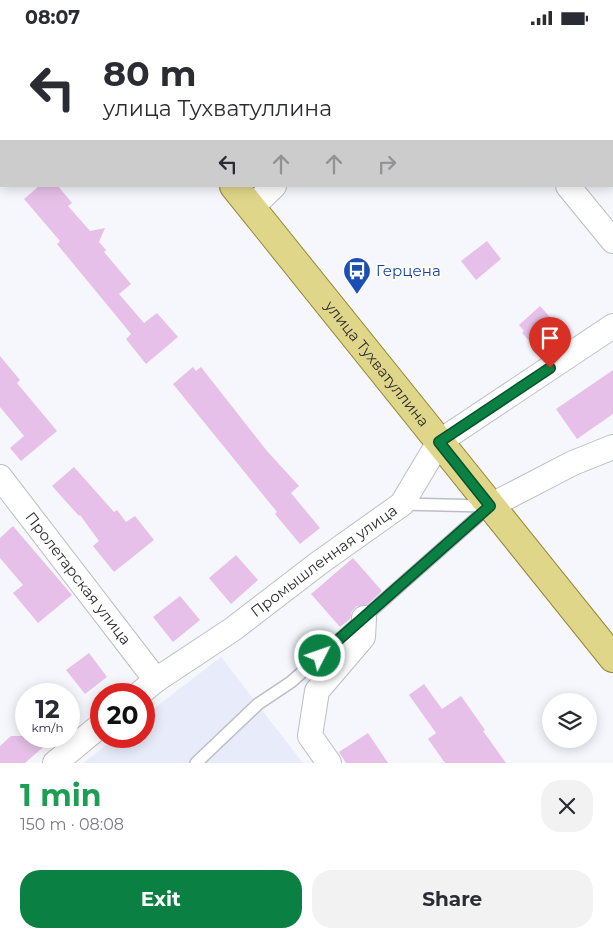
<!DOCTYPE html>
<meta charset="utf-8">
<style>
:root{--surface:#fff;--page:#f2f2f3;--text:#2b2b33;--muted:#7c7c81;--accent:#0b8043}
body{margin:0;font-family:Montserrat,sans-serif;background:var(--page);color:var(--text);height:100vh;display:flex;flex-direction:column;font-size:19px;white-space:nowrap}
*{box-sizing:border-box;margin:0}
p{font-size:16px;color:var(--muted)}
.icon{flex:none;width:28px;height:28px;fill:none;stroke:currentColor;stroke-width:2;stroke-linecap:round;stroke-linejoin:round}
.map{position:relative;height:728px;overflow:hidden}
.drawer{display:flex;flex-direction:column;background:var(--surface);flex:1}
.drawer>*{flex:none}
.banner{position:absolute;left:0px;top:0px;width:614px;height:152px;box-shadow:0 2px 12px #0003;background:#fff;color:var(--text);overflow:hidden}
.buttons{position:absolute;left:542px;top:658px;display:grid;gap:10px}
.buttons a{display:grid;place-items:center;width:55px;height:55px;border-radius:50%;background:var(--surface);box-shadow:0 2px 12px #0003;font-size:25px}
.speed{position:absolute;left:15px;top:648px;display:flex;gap:10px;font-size:25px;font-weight:700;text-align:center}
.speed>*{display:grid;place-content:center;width:65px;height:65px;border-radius:50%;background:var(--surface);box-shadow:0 2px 12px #0003;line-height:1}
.speed small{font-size:12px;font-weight:400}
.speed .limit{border:8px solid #d22;background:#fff;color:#111}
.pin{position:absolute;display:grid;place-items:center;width:42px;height:42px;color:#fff;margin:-51px -21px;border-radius:50% 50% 50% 0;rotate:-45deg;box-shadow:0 0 5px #0007}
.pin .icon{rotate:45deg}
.me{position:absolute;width:55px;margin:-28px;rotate:49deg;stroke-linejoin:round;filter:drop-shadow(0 0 4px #0008)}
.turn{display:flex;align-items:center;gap:18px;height:105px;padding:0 20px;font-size:22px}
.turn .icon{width:65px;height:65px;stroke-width:2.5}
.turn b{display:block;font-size:35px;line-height:42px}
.lanes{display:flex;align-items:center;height:48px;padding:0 20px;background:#0003;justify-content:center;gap:25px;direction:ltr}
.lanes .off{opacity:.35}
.round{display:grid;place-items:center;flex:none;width:52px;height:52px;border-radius:20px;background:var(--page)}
.headline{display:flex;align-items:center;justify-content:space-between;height:85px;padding:0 20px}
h1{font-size:30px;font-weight:700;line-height:38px;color:#1e9e55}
.primary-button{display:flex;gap:10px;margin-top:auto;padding:10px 20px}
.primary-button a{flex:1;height:58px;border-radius:20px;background:var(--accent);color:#fff;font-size:20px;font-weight:700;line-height:58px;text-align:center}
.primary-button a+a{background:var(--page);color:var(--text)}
.status{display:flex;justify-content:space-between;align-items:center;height:35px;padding:0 25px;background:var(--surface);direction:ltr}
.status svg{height:14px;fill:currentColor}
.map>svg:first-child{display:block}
</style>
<div class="status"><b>08:07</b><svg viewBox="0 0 49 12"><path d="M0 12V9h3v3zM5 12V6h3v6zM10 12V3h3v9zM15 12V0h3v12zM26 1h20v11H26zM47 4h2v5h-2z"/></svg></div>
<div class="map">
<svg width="613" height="728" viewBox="0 0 613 728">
<rect width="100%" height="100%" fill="#f6f7fd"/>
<path fill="#e8ebf9" d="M 221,622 L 303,728 L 83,728 L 118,701 L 144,701 L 144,681 Z"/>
<g fill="#e6c0e8">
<path d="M 39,151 L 58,151 L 72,168 L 68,171 L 90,196 L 105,193 L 99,207 L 106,215 L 104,217 L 131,249 L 119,259 L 144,288 L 157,278 L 178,302 L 146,329 L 126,304 L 131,299 L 57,209 L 60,206 L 24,164 Z"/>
<path d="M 487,206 L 501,224 L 476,245 L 461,226 Z"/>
<path d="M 540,271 L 560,293 L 537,314 L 522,298 L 524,296 L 519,290 Z"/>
<path d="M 0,321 L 20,345 L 17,348 L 57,396 L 21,426 L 10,413 L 24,401 L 0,372 Z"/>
<path d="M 193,332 L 196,336 L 201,332 L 267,416 L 299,451 L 291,458 L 320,493 L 300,509 L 275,479 L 277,477 L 173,349 Z"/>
<path d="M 613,335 L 613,379 L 577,404 L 556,374 Z"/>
<path d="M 74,432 L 114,477 L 117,475 L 126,487 L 135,481 L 154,505 L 114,537 L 93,511 L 99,506 L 80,480 L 79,481 L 52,451 Z"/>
<path d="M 13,491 L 72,560 L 38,588 L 13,558 L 23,550 L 0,523 L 0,503 Z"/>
<path d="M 236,520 L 258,545 L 231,569 L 209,543 Z"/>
<path d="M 353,523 L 382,556 L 367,570 L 357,571 L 352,576 L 350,584 L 340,592 L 311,559 Z"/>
<path d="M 180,561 L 200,585 L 173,607 L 153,582 Z"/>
<path d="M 89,618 L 107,642 L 85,659 L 66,635 Z"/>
<path d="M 424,649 L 442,674 L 461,661 L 485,695 L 483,696 L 506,728 L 445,728 L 428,704 L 436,698 L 409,660 Z"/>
<path d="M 368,698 L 388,728 L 346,728 L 339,717 Z"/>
<path d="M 11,701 L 56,701 L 25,728 L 0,728 L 0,711 Z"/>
</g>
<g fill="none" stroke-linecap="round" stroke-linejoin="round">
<defs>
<g id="service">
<path d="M 402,469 L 486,471"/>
<path d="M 196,728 L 258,669 L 291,647 L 490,471"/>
</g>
<g id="minor">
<path d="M 443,1 L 445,0"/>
<path d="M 568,151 L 613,206"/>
<path d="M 251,173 L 274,151"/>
<path id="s1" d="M 0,442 L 156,645"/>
<path d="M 490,471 L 573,428 L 613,412"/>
<path id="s2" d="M 139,659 L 156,645 L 233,594 L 319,528 L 402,469 L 439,407 L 613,291"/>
<path d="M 55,728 L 101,690"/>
<path d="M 329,728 L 310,701 L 317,656 L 363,602 L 364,583"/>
</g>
<g id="primary">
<path d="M 111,0 L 112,1"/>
<path id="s3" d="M 234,151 L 613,623"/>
</g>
</defs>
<use href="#service" stroke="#bcbec4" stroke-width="14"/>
<use href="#minor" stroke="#bcbec4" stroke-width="26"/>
<use href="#primary" stroke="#948937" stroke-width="30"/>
<use href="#service" stroke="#fff" stroke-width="11"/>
<use href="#minor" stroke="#fff" stroke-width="24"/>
<use href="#primary" stroke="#e0d689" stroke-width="28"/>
</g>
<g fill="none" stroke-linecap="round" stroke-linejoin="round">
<defs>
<path id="route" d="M 320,621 L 490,471 L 439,407 L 550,333"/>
</defs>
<use href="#route" stroke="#07532c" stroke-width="12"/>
<use href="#route" stroke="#0b8043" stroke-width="9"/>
</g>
<defs>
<symbol id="bus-pin" viewBox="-11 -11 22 30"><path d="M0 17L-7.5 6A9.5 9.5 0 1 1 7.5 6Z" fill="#1a4fb4" stroke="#fff"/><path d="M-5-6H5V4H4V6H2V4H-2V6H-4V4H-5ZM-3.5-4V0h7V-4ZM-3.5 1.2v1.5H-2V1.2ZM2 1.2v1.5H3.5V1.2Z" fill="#fff"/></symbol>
</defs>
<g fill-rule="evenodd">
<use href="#bus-pin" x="341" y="220" width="32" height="43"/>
</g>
<g text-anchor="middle" stroke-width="4" stroke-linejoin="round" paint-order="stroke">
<g font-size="15" fill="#164399" stroke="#fff" text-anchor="start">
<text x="376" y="241">Герцена</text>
</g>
<g font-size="15" fill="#2c2c2f" stroke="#fff">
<text dy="5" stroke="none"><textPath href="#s3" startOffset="228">улица Тухватуллина</textPath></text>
<text dy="5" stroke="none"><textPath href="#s2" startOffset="228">Промышленная улица</textPath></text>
<text dy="5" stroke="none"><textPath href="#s1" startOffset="128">Пролетарская улица</textPath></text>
</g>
</g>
</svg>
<div class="buttons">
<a><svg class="icon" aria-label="layers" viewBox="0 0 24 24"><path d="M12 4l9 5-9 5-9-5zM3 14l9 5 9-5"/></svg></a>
</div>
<div class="speed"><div>12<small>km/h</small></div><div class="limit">20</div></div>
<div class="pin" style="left:550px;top:333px;background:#d93025"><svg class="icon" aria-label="arrive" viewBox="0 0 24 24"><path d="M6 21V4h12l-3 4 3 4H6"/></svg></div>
<svg class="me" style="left:320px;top:621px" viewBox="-20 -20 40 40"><circle r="17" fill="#0b8043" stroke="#fff" stroke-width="3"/><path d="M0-11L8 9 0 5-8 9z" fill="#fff"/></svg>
<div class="banner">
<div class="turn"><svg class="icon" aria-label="left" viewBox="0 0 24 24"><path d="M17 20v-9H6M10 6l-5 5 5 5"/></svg><div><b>80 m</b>улица Тухватуллина</div></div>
<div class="lanes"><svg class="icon" aria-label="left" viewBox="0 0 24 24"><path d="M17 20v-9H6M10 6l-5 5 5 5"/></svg><svg class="icon off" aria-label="ahead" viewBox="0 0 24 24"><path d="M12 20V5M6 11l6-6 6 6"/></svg><svg class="icon off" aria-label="ahead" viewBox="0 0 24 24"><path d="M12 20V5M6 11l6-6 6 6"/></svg><svg class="icon off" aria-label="right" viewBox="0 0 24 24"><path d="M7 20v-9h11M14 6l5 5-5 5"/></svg></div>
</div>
</div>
<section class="drawer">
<div class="headline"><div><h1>1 min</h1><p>150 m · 08:08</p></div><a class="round"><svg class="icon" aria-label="close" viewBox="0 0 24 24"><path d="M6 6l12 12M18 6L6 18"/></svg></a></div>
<div class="primary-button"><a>Exit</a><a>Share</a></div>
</section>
